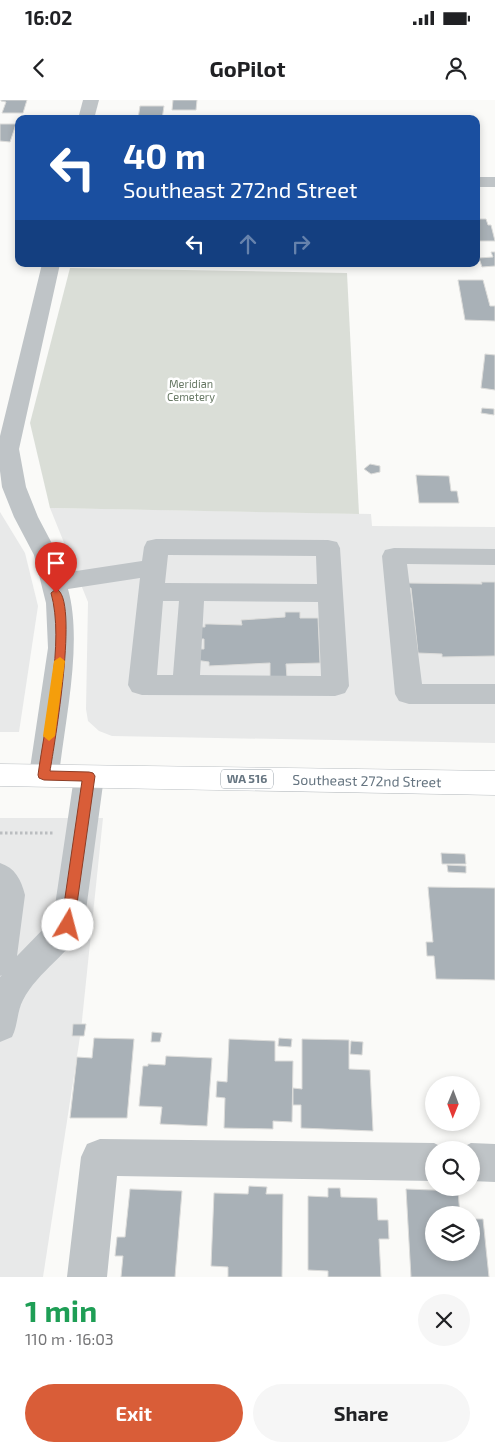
<!DOCTYPE html>
<meta charset="utf-8">
<style>
:root{--surface:#fff;--page:#f6f6f6;--text:#202124;--muted:#757577;--accent:#d95d38}
body{margin:0;font-family:"Exo 2",sans-serif;background:var(--page);color:var(--text);height:100vh;display:flex;flex-direction:column;font-size:19px;white-space:nowrap}
*{box-sizing:border-box;margin:0}
p{font-size:16px;color:var(--muted)}
.icon{flex:none;width:28px;height:28px;fill:none;stroke:currentColor;stroke-width:2;stroke-linecap:round;stroke-linejoin:round}
.map{position:relative;height:1177px;overflow:hidden}
.details{display:flex;flex-direction:column;background:var(--surface);flex:1}
.details>*{flex:none}
.guide{position:absolute;left:15px;top:15px;width:465px;height:152px;border-radius:10px;box-shadow:0 2px 8px #0003;background:#1a4fa0;color:#fff;overflow:hidden}
.needle{width:32px;rotate:181deg}
.controls{position:absolute;left:425px;top:976px;display:grid;gap:10px}
.controls a{display:grid;place-items:center;width:55px;height:55px;border-radius:50%;background:var(--surface);box-shadow:0 2px 8px #0003;font-size:25px}
.pin{position:absolute;display:grid;place-items:center;width:42px;height:42px;color:#fff;margin:-51px -21px;border-radius:50% 50% 50% 0;rotate:-45deg;box-shadow:0 0 5px #0007}
.pin .icon{rotate:45deg}
.me{position:absolute;width:55px;margin:-28px;rotate:8deg;stroke-linejoin:round;filter:drop-shadow(0 0 4px #0008)}
.turn{display:flex;align-items:center;gap:18px;height:105px;padding:0 25px;font-size:22px}
.turn .icon{width:65px;height:65px;stroke-width:2.5}
.turn b{display:block;font-size:35px;line-height:42px}
.lanes{display:flex;align-items:center;height:48px;padding:0 25px;background:#0003;justify-content:center;gap:25px;direction:ltr}
.lanes .off{opacity:.35}
.round{display:grid;place-items:center;flex:none;width:52px;height:52px;border-radius:26px;background:var(--page)}
.head{display:flex;align-items:center;justify-content:space-between;height:85px;padding:0 25px}
h1{font-size:30px;font-weight:700;line-height:38px;color:#1e9e55}
.cta{display:flex;gap:10px;margin-top:auto;padding:10px 25px}
.cta a{flex:1;height:58px;border-radius:30px;background:var(--accent);color:#fff;font-size:20px;font-weight:700;line-height:58px;text-align:center}
.cta a+a{background:var(--page);color:var(--text)}
.status{display:flex;justify-content:space-between;align-items:center;height:35px;padding:0 25px;background:var(--surface);direction:ltr}
.status svg{height:14px;fill:currentColor}
header{display:flex;justify-content:space-between;align-items:center;height:65px;padding:0 25px;background:var(--surface);font-size:22px;font-weight:700}
.map>svg:first-child{display:block}
</style>
<div class="status"><b>16:02</b><svg viewBox="0 0 49 12"><path d="M0 12V9h3v3zM5 12V6h3v6zM10 12V3h3v9zM15 12V0h3v12zM26 1h20v11H26zM47 4h2v5h-2z"/></svg></div>
<header><svg class="icon" aria-label="back" viewBox="0 0 24 24"><path d="M15 5l-7 7 7 7"/></svg>GoPilot<svg class="icon" aria-label="person" viewBox="0 0 24 24"><circle cx="12" cy="8" r="4"/><path d="M4 21q1-7 8-7t8 7"/></svg></header>
<div class="map">
<svg width="495" height="1177" viewBox="0 0 495 1177">
<rect width="100%" height="100%" fill="#fafaf8"/>
<g fill="#e8e9e9">
<path d="M 50,408 L 371,414 L 372,426 L 495,427 L 495,643 L 112,636 L 99,631 L 88,621 L 86,609 L 88,502 Z"/>
<path d="M 0,412 L 25,453 L 38,506 L 19,632 L 0,632 Z"/>
<path d="M 0,718 L 103,718 L 81,930 L 43,1177 L 0,1177 Z"/>
</g>
<path fill="#daded7" d="M 70,168 L 347,173 L 359,414 L 50,408 L 30,323 Z"/>
<g fill="#a9b1b7" stroke="#dcdcda">
<path d="M 1,0 L 27,0 L 23,13 L 2,13 L 6,2 L 1,1 Z"/>
<path d="M 173,0 L 197,0 L 196,10 L 172,10 Z"/>
<path d="M 140,6 L 164,6 L 162,19 L 138,19 Z"/>
<path d="M 0,24 L 16,24 L 10,42 L 0,41 Z"/>
<path d="M 476,119 L 486,119 L 488,125 L 491,125 L 495,141 L 476,141 Z"/>
<path d="M 491,152 L 495,152 L 495,166 L 482,167 L 479,158 L 493,157 Z"/>
<path d="M 458,180 L 483,180 L 490,206 L 495,206 L 495,221 L 465,220 Z"/>
<path d="M 485,254 L 495,255 L 495,290 L 481,288 Z"/>
<path d="M 482,308 L 494,309 L 494,315 L 481,313 Z"/>
<path d="M 370,364 L 380,366 L 380,372 L 371,374 L 364,369 Z"/>
<path d="M 416,375 L 449,376 L 451,391 L 457,391 L 459,403 L 419,403 Z"/>
<path d="M 481,482 L 495,482 L 495,556 L 442,557 L 442,554 L 418,553 L 411,488 L 408,488 L 407,483 L 482,484 Z"/>
<path d="M 285,512 L 300,512 L 300,518 L 318,518 L 320,563 L 286,564 L 287,578 L 270,578 L 270,563 L 209,566 L 209,562 L 195,560 L 196,549 L 204,549 L 204,539 L 196,539 L 197,527 L 205,527 L 205,524 L 210,524 L 242,525 L 241,520 L 285,517 Z"/>
<path d="M 441,753 L 465,754 L 466,764 L 442,764 Z"/>
<path d="M 447,765 L 466,766 L 466,773 L 448,772 Z"/>
<path d="M 428,787 L 495,788 L 495,880 L 436,879 L 434,856 L 427,856 L 426,842 L 433,842 Z"/>
<path d="M 73,924 L 86,924 L 84,936 L 72,936 Z"/>
<path d="M 152,932 L 162,933 L 160,942 L 151,942 Z"/>
<path d="M 94,938 L 134,939 L 127,1018 L 70,1018 L 77,957 L 92,958 Z"/>
<path d="M 279,938 L 292,939 L 291,947 L 278,946 Z"/>
<path d="M 229,939 L 275,941 L 275,961 L 293,961 L 292,1022 L 273,1021 L 273,1029 L 224,1028 L 225,998 L 216,997 L 217,981 L 227,982 Z"/>
<path d="M 302,939 L 349,940 L 349,969 L 370,970 L 373,1031 L 301,1028 L 301,1005 L 293,1005 L 293,988 L 302,989 Z"/>
<path d="M 351,941 L 363,942 L 362,955 L 350,954 Z"/>
<path d="M 166,956 L 212,958 L 207,1026 L 160,1024 L 162,1007 L 139,1006 L 143,966 L 148,966 L 148,964 L 165,965 Z"/>
<path d="M 249,1086 L 267,1087 L 266,1094 L 283,1094 L 282,1177 L 228,1177 L 228,1167 L 211,1166 L 214,1093 L 248,1094 Z"/>
<path d="M 328,1088 L 340,1088 L 341,1097 L 377,1098 L 378,1120 L 388,1120 L 389,1139 L 379,1139 L 381,1177 L 328,1177 L 328,1171 L 308,1170 L 308,1096 L 328,1097 Z"/>
<path d="M 130,1089 L 182,1091 L 175,1177 L 121,1177 L 123,1156 L 115,1156 L 117,1137 L 125,1137 Z"/>
<path d="M 406,1089 L 458,1091 L 460,1115 L 434,1115 L 434,1152 L 471,1152 L 471,1119 L 483,1119 L 489,1177 L 411,1177 Z"/>
</g>
<g fill="none" stroke-linecap="round" stroke-linejoin="round">
<defs>
<path id="major" d="M 0,664 L 495,671 L 495,695 L 0,686 Z"/>
</defs>
<use href="#major" stroke="#b5babe" stroke-width="1"/>
<path stroke="#babdc0" stroke-width="3" stroke-dasharray="2.5 2.5" stroke-linecap="butt" d="M 0,733 L 53,733"/>
<g fill="#bfc4c7" fill-rule="evenodd">
<path d="M 83,0 L 99,0 L 94,19 L 78,19 Z"/>
<rect x="476" y="77" width="19" height="10"/>
<path d="M 42,164 L 60,164 L 19,349 L 26,387 L 38,417 L 58,455 L 63,473 L 142,461 L 144,447 L 147,441 L 156,439 L 328,440 L 337,442 L 340,448 L 349,586 L 345,593 L 335,596 L 142,595 L 132,592 L 128,585 L 140,478 L 68,489 C 83,542 65,620 59,675 L 54,683 L 44,686 L 34,683 L 29,675 L 48,548 L 46,503 L 34,455 L 14,417 L 2,387 L 0,371 L 0,336 ZM 168,455 L 316,456 L 317,484 L 165,483 ZM 163,501 L 179,501 L 173,575 L 157,575 ZM 204,501 L 318,502 L 321,576 L 200,575 Z"/>
<path d="M 394,448 L 495,449 L 495,465 L 407,464 L 422,584 L 495,584 L 495,604 L 409,604 L 399,601 L 395,594 L 382,456 L 385,450 Z"/>
<path d="M 89,666 L 99,669 L 104,677 L 84,825 C 70,854 38,871 23,900 C 17,911 18,925 12,937 L 0,942 L 0,877 L 2,875 L 0,876 L 0,763 C 15,768 21,779 25,795 L 17,856 L 53,819 L 74,677 L 79,669 Z"/>
<path d="M 100,1039 L 434,1043 L 448,1050 L 434,1050 L 434,1081 L 117,1076 L 107,1177 L 67,1177 L 81,1057 L 87,1044 Z"/>
<path d="M 471,1043 L 495,1044 L 495,1082 L 471,1081 L 471,1050 L 457,1050 Z"/>
</g>
<use href="#major" fill="#fff" fill-rule="evenodd"/>
</g>
<path fill="#d95d38" stroke="#8d3c24" d="M 56,489 C 80,496 54,647 50,671 L 89,672 L 93,673 L 95,676 L 74,825 L 72,829 L 68,831 L 63,829 L 61,825 L 82,681 L 44,680 L 39,678 L 38,675 C 45,623 65,542 51,493 Z"/>
<path fill="#f59e0b" d="M 60,557 L 65,561 L 55,636 L 49,641 L 43,636 L 54,561 Z"/>
<g text-anchor="middle" stroke-width="5" stroke-linejoin="round" paint-order="stroke">
<g font-size="11" fill="#687965" stroke="#fff">
<text x="191" y="288">Meridian<tspan x="191" dy="13">Cemetery</tspan></text>
</g>
<rect fill="#fff" stroke="#949ea7" stroke-width="1" x="221" y="669.5" width="52" height="19" rx="4"/>
<g font-size="12" font-weight="bold" fill="#667581">
<text x="247" y="683">WA 516</text>
</g>
<g font-size="14" fill="#667581" stroke="#fff">
<text transform="translate(367 681) rotate(1)" y="5">Southeast 272nd Street</text>
</g>
</g>
</svg>
<div class="controls">
<a><svg class="needle" viewBox="-14 -14 28 28"><path d="M0-13l5 13h-10z" fill="#e53935"/><path d="M0 13l5-13h-10z" fill="#757577"/></svg></a>
<a><svg class="icon" aria-label="search" viewBox="0 0 24 24"><circle cx="10" cy="10" r="6"/><path d="M15 15l6 6"/></svg></a>
<a><svg class="icon" aria-label="layers" viewBox="0 0 24 24"><path d="M12 4l9 5-9 5-9-5zM3 14l9 5 9-5"/></svg></a>
</div>
<div class="pin" style="left:56px;top:493px;background:#d93025"><svg class="icon" aria-label="arrive" viewBox="0 0 24 24"><path d="M6 21V4h12l-3 4 3 4H6"/></svg></div>
<svg class="me" style="left:68px;top:825px" viewBox="-20 -20 40 40"><circle r="19" fill="#fff"/><path d="M0-13L10 11 0 6-10 11z" fill="#d95d38"/></svg>
<div class="guide">
<div class="turn"><svg class="icon" aria-label="left" viewBox="0 0 24 24"><path d="M17 20v-9H6M10 6l-5 5 5 5"/></svg><div><b>40 m</b>Southeast 272nd Street</div></div>
<div class="lanes"><svg class="icon" aria-label="left" viewBox="0 0 24 24"><path d="M17 20v-9H6M10 6l-5 5 5 5"/></svg><svg class="icon off" aria-label="ahead" viewBox="0 0 24 24"><path d="M12 20V5M6 11l6-6 6 6"/></svg><svg class="icon off" aria-label="right" viewBox="0 0 24 24"><path d="M7 20v-9h11M14 6l5 5-5 5"/></svg></div>
</div>
</div>
<section class="details">
<div class="head"><div><h1>1 min</h1><p>110 m · 16:03</p></div><a class="round"><svg class="icon" aria-label="close" viewBox="0 0 24 24"><path d="M6 6l12 12M18 6L6 18"/></svg></a></div>
<div class="cta"><a>Exit</a><a>Share</a></div>
</section>
